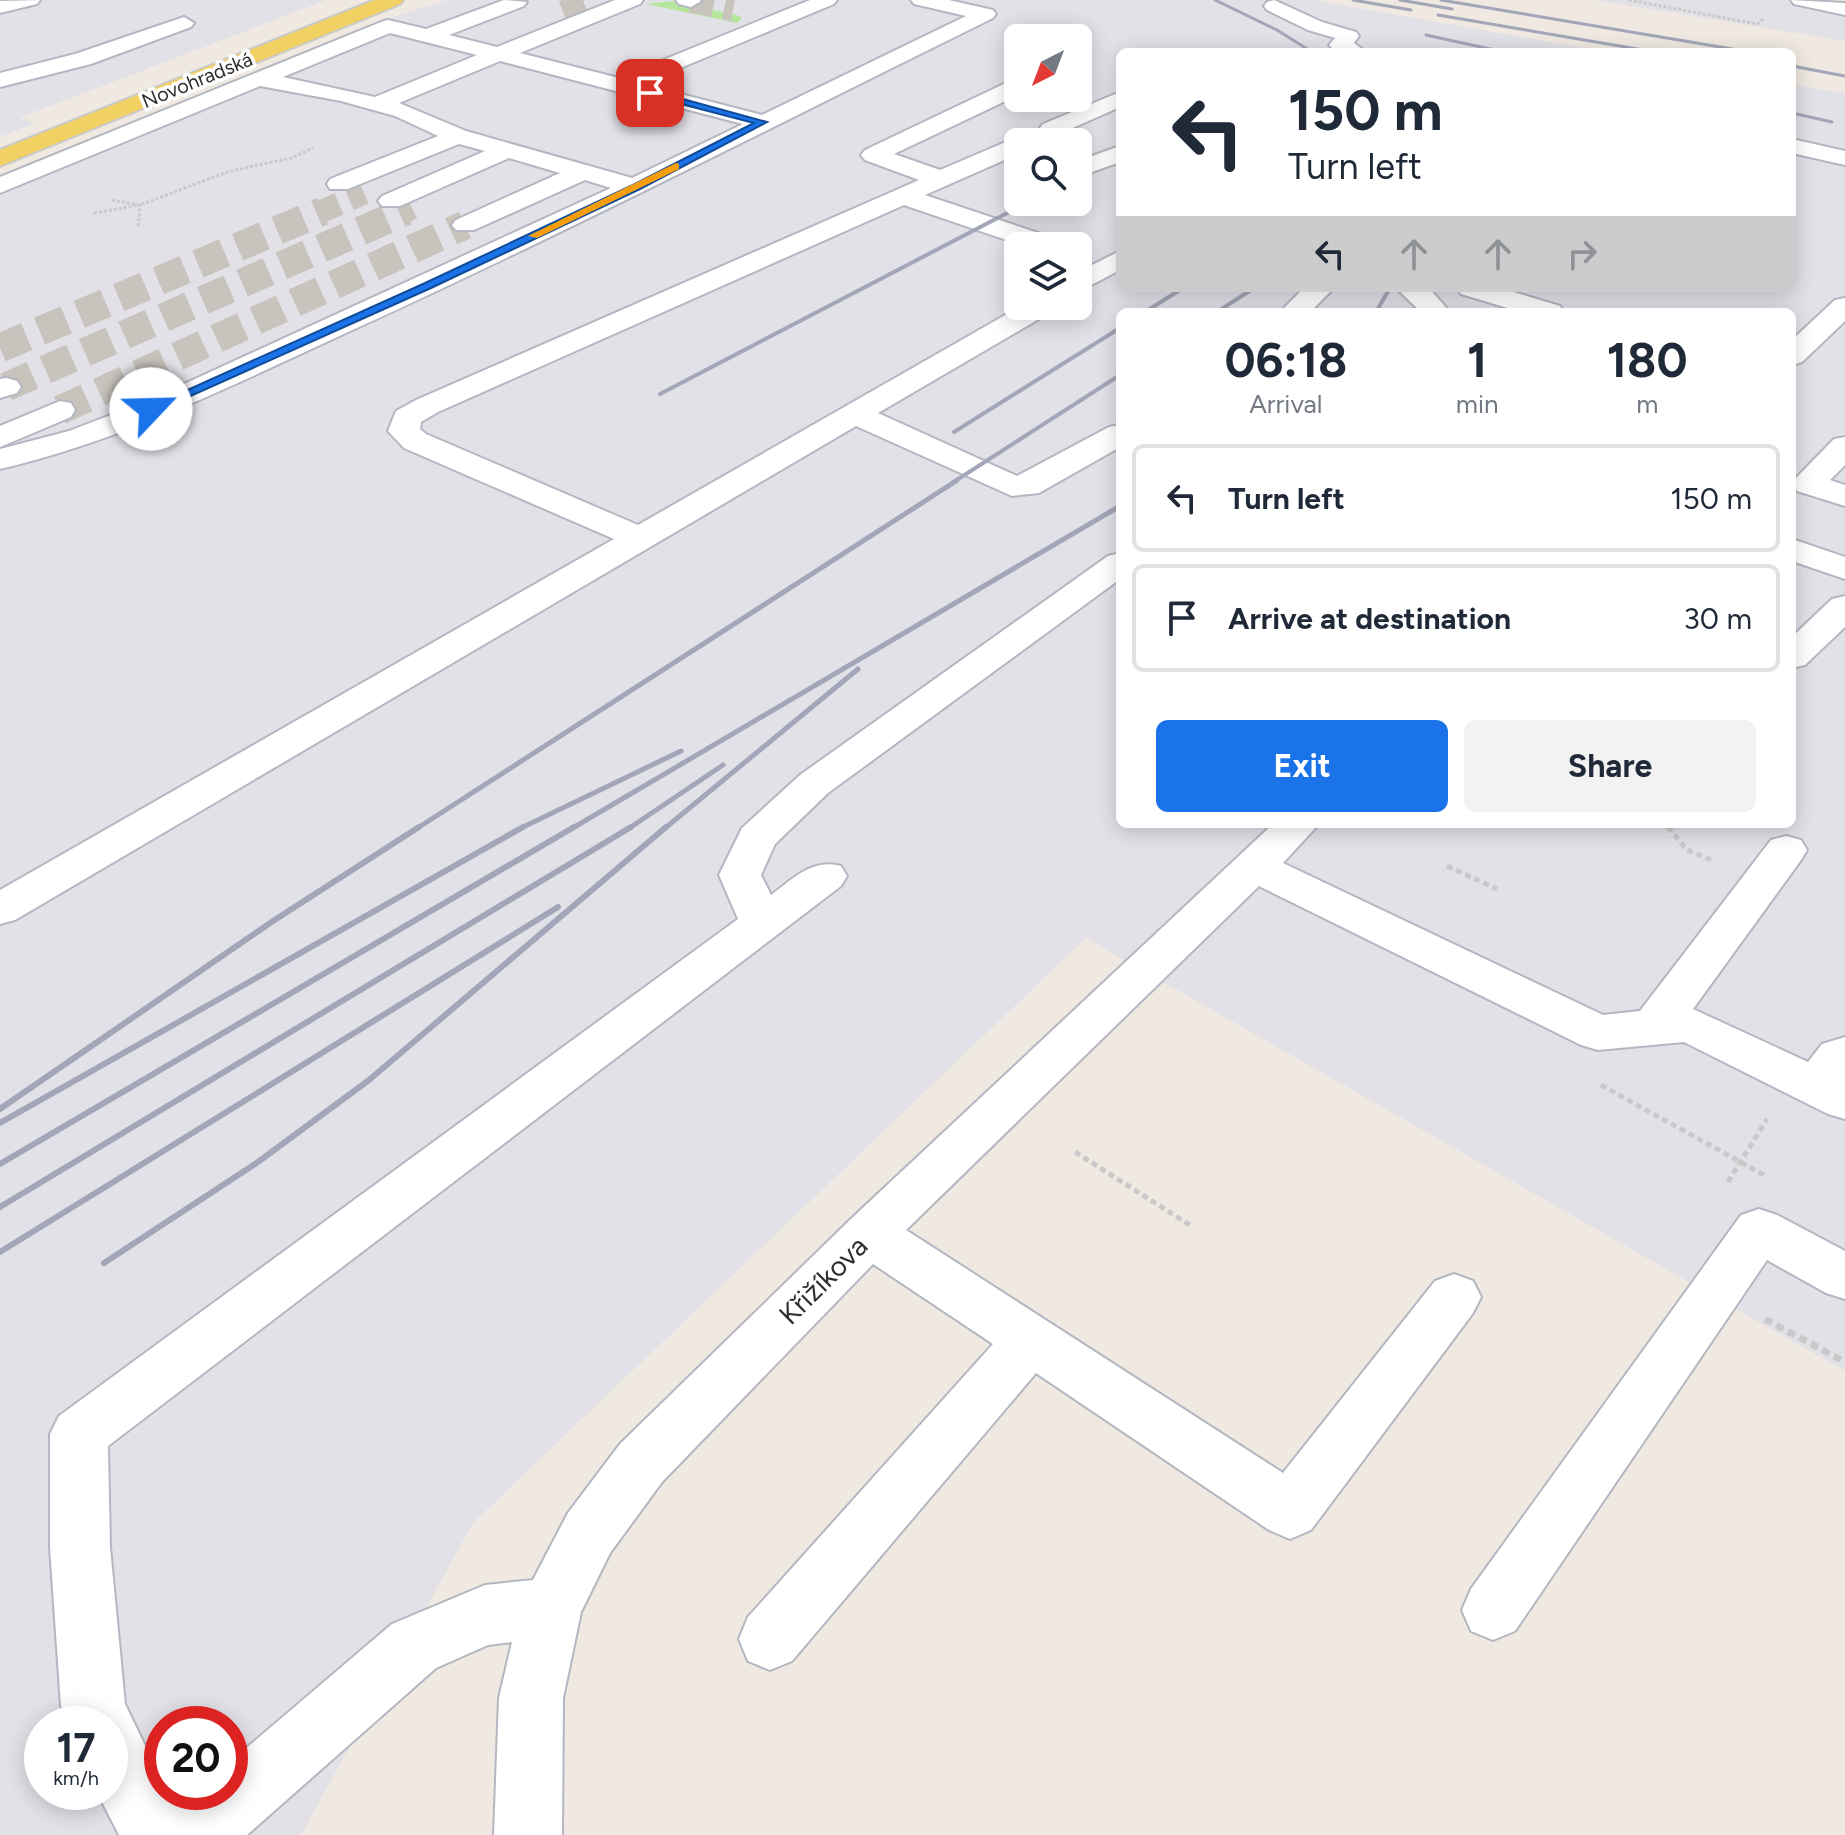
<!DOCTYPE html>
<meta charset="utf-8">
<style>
:root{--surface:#fff;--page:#f2f2f3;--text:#1f2937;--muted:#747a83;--line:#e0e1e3;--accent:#1a73e8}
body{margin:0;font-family:Figtree,sans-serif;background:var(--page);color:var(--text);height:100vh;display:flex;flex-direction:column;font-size:30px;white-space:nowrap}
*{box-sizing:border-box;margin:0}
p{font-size:26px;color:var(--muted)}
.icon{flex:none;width:44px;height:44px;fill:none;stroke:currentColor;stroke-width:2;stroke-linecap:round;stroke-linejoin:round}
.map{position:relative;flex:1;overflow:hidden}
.panel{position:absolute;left:1116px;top:308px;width:680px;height:520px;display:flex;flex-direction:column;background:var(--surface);border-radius:12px;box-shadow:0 4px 20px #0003}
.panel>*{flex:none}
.banner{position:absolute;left:1116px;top:48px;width:680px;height:244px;border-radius:12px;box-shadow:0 4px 20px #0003;background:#fff;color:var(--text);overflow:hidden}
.needle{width:52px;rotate:222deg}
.buttons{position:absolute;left:1004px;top:24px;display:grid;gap:16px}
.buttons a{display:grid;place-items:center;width:88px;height:88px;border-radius:12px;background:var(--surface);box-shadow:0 4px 20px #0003;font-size:40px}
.speed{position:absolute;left:24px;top:1706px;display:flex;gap:16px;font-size:40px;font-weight:700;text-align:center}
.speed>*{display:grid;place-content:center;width:104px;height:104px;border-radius:50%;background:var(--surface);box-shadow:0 4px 20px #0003;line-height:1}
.speed small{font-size:20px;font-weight:400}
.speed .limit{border:12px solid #d22;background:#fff;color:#111}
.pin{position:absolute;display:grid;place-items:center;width:68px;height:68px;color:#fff;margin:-34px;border-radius:16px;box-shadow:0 4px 12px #0006}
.me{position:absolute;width:88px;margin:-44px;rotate:66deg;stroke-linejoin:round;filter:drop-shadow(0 0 6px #0008)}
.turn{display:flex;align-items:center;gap:28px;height:168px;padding:0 40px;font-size:36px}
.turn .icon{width:104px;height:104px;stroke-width:2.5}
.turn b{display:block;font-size:56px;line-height:68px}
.lanes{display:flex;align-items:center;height:76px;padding:0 40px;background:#0003;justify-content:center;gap:40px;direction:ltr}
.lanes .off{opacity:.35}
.eta{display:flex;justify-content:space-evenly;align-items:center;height:136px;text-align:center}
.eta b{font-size:48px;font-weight:700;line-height:56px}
.cta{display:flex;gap:16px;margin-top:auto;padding:16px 40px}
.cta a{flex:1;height:92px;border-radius:12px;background:var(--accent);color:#fff;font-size:32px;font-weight:700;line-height:92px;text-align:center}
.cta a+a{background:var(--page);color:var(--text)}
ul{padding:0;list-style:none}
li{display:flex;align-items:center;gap:24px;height:108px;margin:0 16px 12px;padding:0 24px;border:4px solid var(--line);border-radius:12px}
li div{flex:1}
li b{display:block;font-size:30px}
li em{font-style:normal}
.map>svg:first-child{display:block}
</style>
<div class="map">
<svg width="1845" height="1835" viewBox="0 0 1845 1835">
<rect width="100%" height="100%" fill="#efe9e1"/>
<g fill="#e3e1e8" fill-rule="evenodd">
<path d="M 0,0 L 326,0 L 19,118 L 36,123 L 0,137 Z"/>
<path d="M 446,0 L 1313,0 L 1606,52 L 1120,52 L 1120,288 L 1792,288 L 1792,85 L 1845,93 L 1845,1371 L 1086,938 L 473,1523 L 301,1835 L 0,1835 L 0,177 L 381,21 ZM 1018,38 L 1078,38 L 1078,98 L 1018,98 ZM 1018,142 L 1078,142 L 1078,202 L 1018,202 ZM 1018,246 L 1078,246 L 1078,306 L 1018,306 ZM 1120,312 L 1792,312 L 1792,824 L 1120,824 ZM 42,1724 L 110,1724 L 110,1792 L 42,1792 ZM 162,1724 L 230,1724 L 230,1792 L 162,1792 Z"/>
<path d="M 1595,0 L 1801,0 L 1845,9 L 1845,41 Z"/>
</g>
<path fill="#b6e59e" d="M 672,1 L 737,15 L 742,18 L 737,23 L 646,4 Z"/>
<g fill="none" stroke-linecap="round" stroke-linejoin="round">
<g stroke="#c8c4bd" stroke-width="23" stroke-dasharray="23 11" stroke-linecap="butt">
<path d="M 691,1 L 733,10"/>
<path d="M 563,12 L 594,0"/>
<path d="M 318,213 L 364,193"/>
<path d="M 402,213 L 412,208"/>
</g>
<g stroke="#c8c4bd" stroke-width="29" stroke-dasharray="29 14" stroke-linecap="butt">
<path d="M 0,348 L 323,211"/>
<path d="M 6,387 L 406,211"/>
<path d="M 60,410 L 465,225"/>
</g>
<defs>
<g id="minor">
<path d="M 40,0 L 37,4 L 0,13 L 0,1 Z"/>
<path d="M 504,0 L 527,2 L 524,6 L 449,35 L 497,47 L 615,0 L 643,0 L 640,4 L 520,53 L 619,78 L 810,0 L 837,0 L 834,4 L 642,84 L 762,115 L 966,16 L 914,4 L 911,0 L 949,0 L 993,10 L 996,14 L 993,18 C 782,122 573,229 359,327 C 241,381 127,439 0,469 L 0,449 L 69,431 L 147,401 L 611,188 L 585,180 L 474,230 L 456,230 L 452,225 L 456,220 L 560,173 L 509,158 L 400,206 L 382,206 L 378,201 L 382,196 L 485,151 L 459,144 L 348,189 L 330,189 L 327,184 L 330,179 L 438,136 L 395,116 L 341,101 L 260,86 L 0,193 L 0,177 L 381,22 L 388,20 L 426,29 ZM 390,33 L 477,55 L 375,97 L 283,77 ZM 500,61 L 743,124 L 632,178 L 466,131 L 399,103 Z"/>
<path d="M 676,0 L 700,0 L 701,1 L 691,7 L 679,4 Z"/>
<path d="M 1274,0 L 1322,22 L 1356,32 L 1359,36 L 1354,43 L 1366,52 L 1333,49 L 1329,45 L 1335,38 L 1308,30 L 1267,10 L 1264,6 L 1267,2 Z"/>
<path d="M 1791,0 L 1845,3 L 1845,15 L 1794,4 Z"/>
<path d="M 184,17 L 194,23 L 191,27 L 91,64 L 0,87 L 0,73 L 75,54 Z"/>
<path d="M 1018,81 L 1018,95 L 894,154 L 940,170 L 1008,141 L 1024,141 L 1018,142 L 1018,154 L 925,195 L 1059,240 L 1063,246 L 1024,246 L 904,205 L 438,412 L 421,422 L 420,429 L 426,434 L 638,525 L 1021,306 L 1055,306 L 1051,312 L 878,413 L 1017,476 L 1109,427 L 1120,425 L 1120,447 L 1039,493 L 1012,496 L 856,426 L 15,920 L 0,924 L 0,890 L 614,539 L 404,448 L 388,431 L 396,411 L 416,400 L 919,180 L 865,160 L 861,155 L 865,150 L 1008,82 Z"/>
<path d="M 1120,92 L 1120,107 L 1059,134 L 1043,134 L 1039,129 L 1043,124 Z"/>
<path d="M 1792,139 L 1845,151 L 1845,165 L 1792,153 Z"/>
<path d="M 1120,146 L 1120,162 L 1078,177 L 1078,161 Z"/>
<path d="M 1120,251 L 1120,270 L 1078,292 L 1078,272 Z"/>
<path d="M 1304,288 L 1334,288 L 1310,312 L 1280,312 Z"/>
<path d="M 1396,288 L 1429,288 L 1450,312 L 1421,312 Z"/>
<path d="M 1457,288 L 1500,288 L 1560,306 L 1564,312 L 1521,312 L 1461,294 Z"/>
<path d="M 1845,298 L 1845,321 L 1802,362 L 1792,365 L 1792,340 L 1835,300 Z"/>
<path d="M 6,378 L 17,381 L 21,387 L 17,393 L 0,398 L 0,379 Z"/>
<path d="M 60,401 L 71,403 L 75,410 L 71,417 L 0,447 L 0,426 Z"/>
<path d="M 1845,437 L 1845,465 L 1830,480 L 1845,485 L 1845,506 L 1797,491 L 1793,484 L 1797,477 L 1834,439 Z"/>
<path d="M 1792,539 L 1845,557 L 1845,579 L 1792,561 Z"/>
<path d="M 1120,553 L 1120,579 L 828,793 L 775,844 L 761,875 L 771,895 C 793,879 812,858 841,866 L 847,876 L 841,886 L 108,1446 L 110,1547 L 125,1704 L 162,1781 L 162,1792 L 171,1792 L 180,1804 L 194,1792 L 230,1792 L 230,1762 L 392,1624 L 485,1585 L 533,1580 L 568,1513 L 620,1444 L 852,1218 L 1273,824 L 1319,824 L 1283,863 L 1603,1015 L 1640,1011 L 1771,840 L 1786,836 L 1801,840 L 1807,850 L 1801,860 L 1693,1009 L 1808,1062 L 1822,1044 L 1845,1037 L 1845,1119 L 1828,1114 L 1684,1042 L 1598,1050 L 1581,1045 L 1259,886 L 906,1230 L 1283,1473 L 1435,1281 L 1454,1274 L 1473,1281 L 1481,1297 L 1473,1313 L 1311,1530 L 1290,1539 L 1269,1530 L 1036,1373 L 792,1661 L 770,1670 L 748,1661 L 739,1639 L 748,1617 L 993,1344 L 873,1264 L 662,1482 L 610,1553 L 581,1612 L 563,1698 L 562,1835 L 494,1835 L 499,1698 L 512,1642 L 488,1645 L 436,1668 L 247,1835 L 119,1835 L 97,1792 L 110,1792 L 110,1724 L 68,1724 L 61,1706 L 50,1547 L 50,1434 L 59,1416 L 738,919 L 719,875 L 742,828 L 800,775 L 1108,556 Z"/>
<path d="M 1845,596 L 1845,627 L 1805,665 L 1792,668 L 1792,637 L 1832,599 Z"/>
<path d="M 1759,1209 L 1777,1215 L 1845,1251 L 1845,1299 L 1826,1293 L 1767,1260 L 1515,1631 L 1493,1640 L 1471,1631 L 1462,1610 L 1471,1589 L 1741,1215 Z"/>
</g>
<path id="major" d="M 375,0 L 403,0 L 400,4 L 0,166 L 0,150 Z"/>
</defs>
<use href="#minor" stroke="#b4b7c1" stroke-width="4"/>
<use href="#major" stroke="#c9c9c9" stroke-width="4"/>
<g stroke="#c9c9c9" stroke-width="3" stroke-dasharray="3 2" stroke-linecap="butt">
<path d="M 1629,0 L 1757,24 L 1764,18"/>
<path d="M 112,200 L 140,205 L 227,172 L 291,158 L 313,148"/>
<path d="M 94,213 L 140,205 L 138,228"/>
</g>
<path stroke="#c9c9c9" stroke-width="4" stroke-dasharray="5 3" stroke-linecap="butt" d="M 1666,824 L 1670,829"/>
<g stroke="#c9c9c9" stroke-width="5" stroke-dasharray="6 4" stroke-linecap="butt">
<path d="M 1668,827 L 1687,850 L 1714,861"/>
<path d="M 1447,866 L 1497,889"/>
<path d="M 1601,1085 L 1764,1175"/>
<path d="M 1075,1152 L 1193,1227"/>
<path d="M 1728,1182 L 1767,1119"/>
</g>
<path stroke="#c9c9c9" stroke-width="7" stroke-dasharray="8 5" stroke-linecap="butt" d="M 1765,1319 L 1845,1362"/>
<use href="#minor" fill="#fff" fill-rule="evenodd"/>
<use href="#major" fill="#f2d163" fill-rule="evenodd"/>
<g stroke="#a3a6b8" stroke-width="3">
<path d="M 1215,0 L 1277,30 L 1312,52"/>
<path d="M 1353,0 L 1411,10"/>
<path d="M 1400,0 L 1452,9"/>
<path d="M 1441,0 L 1750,52"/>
<path d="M 1438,15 L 1655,52"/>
<path d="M 1426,35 L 1504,52"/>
<path d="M 1792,66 L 1845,76"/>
<path d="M 1792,113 L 1832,122"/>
<path d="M 1007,213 L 1027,202"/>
</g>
<g stroke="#a3a6b8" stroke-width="4">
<path d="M 1145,312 L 1183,288"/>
<path d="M 1217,312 L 1254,288"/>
<path d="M 1376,312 L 1390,288"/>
<path d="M 660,394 L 1011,211"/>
<path d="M 954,432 L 1120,328"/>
<path d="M 952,483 L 1120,375"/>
</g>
<g stroke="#a3a6b8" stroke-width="5">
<path d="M 416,829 L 956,481"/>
<path d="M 519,829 L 681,751"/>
<path d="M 571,829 L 1120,506"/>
<path d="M 628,829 L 723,765"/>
<path d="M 664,829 L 858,669"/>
</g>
<g stroke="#a3a6b8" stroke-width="6">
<path d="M 0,1109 L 273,921 L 419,827"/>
<path d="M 0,1123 L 523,827"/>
<path d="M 0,1164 L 574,827"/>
<path d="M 0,1207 L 631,827"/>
<path d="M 0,1252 L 558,907"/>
<path d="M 104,1263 L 258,1162 L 369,1080 L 666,827"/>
</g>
</g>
<path fill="#1a73e8" stroke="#114b97" stroke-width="2" d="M 650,90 L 767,122 L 640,189 L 431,288 L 155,412 L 145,409 L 423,284 L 633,185 L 754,123 L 647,95 Z"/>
<path fill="#f59e0b" d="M 676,163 L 679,164 L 679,169 L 537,238 L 528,236 Z"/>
<g text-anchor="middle" stroke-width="7" stroke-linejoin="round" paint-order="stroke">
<g font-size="20" fill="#2e2e2e" stroke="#fff">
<text transform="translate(197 80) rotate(-22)" y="7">Novohradská</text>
</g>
<g font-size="28" fill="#2e2e2e" stroke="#fff">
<text transform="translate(823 1280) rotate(-45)" y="10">Křižíkova</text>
</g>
</g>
</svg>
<div class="buttons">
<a><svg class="needle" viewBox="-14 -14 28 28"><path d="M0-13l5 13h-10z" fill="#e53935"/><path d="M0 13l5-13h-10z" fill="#747a83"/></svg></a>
<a><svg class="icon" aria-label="search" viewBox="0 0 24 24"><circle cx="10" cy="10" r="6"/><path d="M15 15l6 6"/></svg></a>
<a><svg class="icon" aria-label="layers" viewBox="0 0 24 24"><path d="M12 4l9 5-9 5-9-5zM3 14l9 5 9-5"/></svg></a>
</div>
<div class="speed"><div>17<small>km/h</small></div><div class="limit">20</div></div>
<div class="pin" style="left:650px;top:93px;background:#d93025"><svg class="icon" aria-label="arrive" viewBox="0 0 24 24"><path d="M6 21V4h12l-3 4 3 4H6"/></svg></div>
<svg class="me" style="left:151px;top:409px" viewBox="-20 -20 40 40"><circle r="19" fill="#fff"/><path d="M0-13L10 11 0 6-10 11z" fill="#1a73e8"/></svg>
<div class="banner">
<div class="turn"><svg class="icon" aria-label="left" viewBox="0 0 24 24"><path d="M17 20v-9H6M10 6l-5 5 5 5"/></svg><div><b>150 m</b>Turn left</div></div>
<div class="lanes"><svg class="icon" aria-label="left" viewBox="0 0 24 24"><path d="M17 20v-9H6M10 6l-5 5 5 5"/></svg><svg class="icon off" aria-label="ahead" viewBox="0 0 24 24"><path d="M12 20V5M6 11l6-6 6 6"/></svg><svg class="icon off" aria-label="ahead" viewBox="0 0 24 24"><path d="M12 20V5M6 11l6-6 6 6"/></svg><svg class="icon off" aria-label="right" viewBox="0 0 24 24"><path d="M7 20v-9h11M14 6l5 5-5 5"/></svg></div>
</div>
<section class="panel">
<div class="eta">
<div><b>06:18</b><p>Arrival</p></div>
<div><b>1</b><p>min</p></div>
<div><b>180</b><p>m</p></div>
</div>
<ul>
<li><svg class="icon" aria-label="left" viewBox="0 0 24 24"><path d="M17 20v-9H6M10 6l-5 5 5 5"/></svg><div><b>Turn left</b></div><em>150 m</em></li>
<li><svg class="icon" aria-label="arrive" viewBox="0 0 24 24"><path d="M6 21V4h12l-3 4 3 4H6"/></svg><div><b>Arrive at destination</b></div><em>30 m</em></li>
</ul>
<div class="cta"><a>Exit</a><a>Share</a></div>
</section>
</div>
